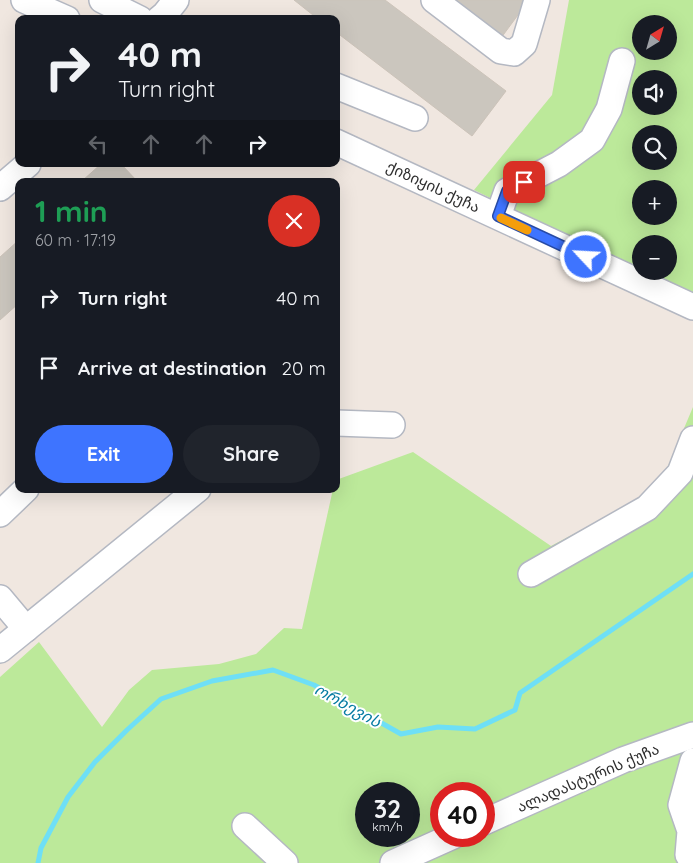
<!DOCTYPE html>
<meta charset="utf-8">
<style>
:root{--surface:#171b24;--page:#20242c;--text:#f1f3f6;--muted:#9ea1a6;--accent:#3e74ff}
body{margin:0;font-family:Quicksand,"Noto Sans Georgian",sans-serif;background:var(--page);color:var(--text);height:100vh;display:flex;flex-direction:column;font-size:19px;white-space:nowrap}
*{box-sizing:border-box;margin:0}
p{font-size:16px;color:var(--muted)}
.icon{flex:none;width:28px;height:28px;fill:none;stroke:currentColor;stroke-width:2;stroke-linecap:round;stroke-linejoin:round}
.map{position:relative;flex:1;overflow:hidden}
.panel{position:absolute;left:15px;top:178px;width:325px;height:315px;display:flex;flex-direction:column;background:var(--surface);border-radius:10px;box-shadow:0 5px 20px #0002}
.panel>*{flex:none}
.top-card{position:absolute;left:15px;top:15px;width:325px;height:152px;border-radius:10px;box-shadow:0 5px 20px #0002;background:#171b24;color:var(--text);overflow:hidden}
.needle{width:32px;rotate:37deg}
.tools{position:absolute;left:632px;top:15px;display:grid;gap:10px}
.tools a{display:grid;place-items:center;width:45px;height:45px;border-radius:50%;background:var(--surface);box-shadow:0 5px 20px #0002;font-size:25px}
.speed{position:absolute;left:355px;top:782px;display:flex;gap:10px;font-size:25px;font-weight:700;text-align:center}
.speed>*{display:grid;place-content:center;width:65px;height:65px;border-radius:50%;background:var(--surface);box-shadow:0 5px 20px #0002;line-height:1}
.speed small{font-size:12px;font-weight:400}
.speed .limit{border:8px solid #d22;background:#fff;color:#111}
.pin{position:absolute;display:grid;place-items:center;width:42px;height:42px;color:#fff;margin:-21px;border-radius:10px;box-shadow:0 2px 8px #0006}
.me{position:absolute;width:55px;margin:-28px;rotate:295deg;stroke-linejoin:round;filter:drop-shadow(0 0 4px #0008)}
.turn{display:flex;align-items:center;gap:18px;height:105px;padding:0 20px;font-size:22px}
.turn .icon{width:65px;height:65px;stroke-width:2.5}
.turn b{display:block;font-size:35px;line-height:42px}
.lanes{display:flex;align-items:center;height:48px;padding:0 20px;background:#0003;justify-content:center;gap:25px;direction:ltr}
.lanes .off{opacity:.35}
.round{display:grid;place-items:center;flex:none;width:52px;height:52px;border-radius:26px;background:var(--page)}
.head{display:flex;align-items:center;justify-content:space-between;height:85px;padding:0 20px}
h1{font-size:30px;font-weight:700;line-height:38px;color:#1e9e55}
.button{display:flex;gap:10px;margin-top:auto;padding:10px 20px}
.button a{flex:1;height:58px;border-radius:30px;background:var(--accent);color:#fff;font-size:20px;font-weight:700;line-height:58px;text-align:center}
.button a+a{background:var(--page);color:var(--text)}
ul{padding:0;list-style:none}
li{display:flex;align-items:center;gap:15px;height:70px;padding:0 20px}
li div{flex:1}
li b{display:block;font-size:19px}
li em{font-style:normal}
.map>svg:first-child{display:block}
</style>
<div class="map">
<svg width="693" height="863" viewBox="0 0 693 863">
<rect width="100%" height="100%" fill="#f0e7e0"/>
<g fill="#bce99a" fill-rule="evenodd">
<path d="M 569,0 L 693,0 L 693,296 L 474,190 L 552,95 ZM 641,24 L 669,24 L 669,51 L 641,51 ZM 641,79 L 669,79 L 669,106 L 641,106 ZM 641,134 L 669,134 L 669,161 L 641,161 ZM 641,189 L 669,189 L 669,216 L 641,216 ZM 641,244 L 669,244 L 669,271 L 641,271 Z"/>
<path d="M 693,407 L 693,731 L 484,816 L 484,794 L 441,794 L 441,835 L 380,863 L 0,863 L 0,677 L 39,642 L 102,727 L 129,690 L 152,670 L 219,664 L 256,654 L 284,628 L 302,629 L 333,489 L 336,489 L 336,480 L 413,452 L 551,546 L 640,499 L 666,471 ZM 366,794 L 409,794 L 409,836 L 366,836 Z"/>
<path d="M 693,738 L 693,749 L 678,808 L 682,863 L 401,863 L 462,836 L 484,836 L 484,826 Z"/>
</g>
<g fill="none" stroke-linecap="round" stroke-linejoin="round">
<path stroke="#6edff6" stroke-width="5" d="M 38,863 L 41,848 L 68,797 L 95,762 L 127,730 L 161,699 L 212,681 L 273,670 L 314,685 L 401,734 L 438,727 L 475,729 L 515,710 L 520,693 L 693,574"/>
</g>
<g fill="#cbc6be" stroke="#ccc3b9">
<path d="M 294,0 L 385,0 L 506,91 L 472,136 L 336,32 L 336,19 L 318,19 Z"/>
<path d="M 451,0 L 529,0 L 501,38 Z"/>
<path d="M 101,164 L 121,164 L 137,181 L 82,181 Z"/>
<path d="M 19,240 L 19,303 L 0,320 L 0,257 Z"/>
</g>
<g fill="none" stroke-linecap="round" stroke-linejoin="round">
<defs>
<g id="minor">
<path d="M 24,0 L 67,19"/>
<path d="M 102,0 L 140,19"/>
<path d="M 434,0 L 501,51 L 514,53 L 524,44 L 537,0"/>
<path d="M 159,19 L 165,14 L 176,0"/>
<path d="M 336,86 L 415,118"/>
<path d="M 336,142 L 693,307"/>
<path d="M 0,188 L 28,164"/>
<path d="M 498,216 L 507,191 L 559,164 L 592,140 L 609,109 L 622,61"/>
<path d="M 336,423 L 392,425"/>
<path d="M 0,514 L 26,489"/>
<path d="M 531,574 L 647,508 L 680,473 L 693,439"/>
<path d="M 0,598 L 26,629"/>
<path d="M 0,650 L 198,489"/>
<path d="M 693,761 L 681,805 L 690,831 L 688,855 L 693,854"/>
<path d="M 484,822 L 623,760 L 693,735"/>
<path d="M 245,826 L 285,863"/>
<path d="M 393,863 L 453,836"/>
</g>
</defs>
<use href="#minor" stroke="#b4b8c2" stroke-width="28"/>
<use href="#minor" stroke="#fff" stroke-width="25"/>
</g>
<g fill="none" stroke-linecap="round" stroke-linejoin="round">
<defs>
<path id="route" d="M 524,182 L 507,191 L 498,216 L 586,257"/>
</defs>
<use href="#route" stroke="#284ba6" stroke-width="12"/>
<use href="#route" stroke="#3e74ff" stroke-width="9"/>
<path stroke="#f59e0b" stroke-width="9" d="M 501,218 L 527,230"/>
</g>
<g text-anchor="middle" stroke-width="4" stroke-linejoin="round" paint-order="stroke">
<g font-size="15" fill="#2e2e2e" stroke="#fff">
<text transform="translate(433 187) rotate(25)" y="5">ქიზიყის ქუჩა</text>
<text transform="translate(588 778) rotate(-23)" y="5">ალადასტურის ქუჩა</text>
</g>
<g font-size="16" font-style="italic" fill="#067ba2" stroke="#fff">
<text transform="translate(348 705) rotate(29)" y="6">ორხევის</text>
</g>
</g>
</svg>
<div class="tools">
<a><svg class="needle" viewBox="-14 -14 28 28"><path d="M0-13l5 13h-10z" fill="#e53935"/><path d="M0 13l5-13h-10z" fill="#9ea1a6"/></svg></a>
<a><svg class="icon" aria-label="sound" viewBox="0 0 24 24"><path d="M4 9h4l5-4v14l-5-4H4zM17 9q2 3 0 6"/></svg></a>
<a><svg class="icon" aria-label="search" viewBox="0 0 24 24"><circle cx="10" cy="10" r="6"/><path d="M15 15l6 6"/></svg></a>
<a>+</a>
<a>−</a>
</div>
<div class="speed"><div>32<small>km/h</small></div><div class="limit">40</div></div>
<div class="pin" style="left:524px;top:182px;background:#d93025"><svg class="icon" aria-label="arrive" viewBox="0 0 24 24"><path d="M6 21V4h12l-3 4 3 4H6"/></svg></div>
<svg class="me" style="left:586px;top:257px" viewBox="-20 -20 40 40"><circle r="17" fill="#3e74ff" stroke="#fff" stroke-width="3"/><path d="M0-11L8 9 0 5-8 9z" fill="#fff"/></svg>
<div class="top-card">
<div class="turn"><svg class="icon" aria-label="right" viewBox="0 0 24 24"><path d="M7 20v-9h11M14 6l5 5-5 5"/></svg><div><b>40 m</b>Turn right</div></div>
<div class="lanes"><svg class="icon off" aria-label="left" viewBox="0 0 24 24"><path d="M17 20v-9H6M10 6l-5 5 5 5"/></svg><svg class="icon off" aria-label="ahead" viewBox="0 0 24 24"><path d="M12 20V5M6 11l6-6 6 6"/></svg><svg class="icon off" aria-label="ahead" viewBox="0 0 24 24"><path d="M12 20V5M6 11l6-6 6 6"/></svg><svg class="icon" aria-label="right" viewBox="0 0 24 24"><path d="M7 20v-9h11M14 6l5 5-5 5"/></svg></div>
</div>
<section class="panel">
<div class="head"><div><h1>1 min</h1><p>60 m · 17:19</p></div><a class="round" style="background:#d93025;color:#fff"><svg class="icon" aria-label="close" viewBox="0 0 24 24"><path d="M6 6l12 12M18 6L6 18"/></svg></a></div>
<ul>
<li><svg class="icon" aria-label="right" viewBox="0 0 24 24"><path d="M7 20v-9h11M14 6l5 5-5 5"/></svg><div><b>Turn right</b></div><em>40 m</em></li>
<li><svg class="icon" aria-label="arrive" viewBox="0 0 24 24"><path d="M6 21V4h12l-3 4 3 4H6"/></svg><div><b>Arrive at destination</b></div><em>20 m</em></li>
</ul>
<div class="button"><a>Exit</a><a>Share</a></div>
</section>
</div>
